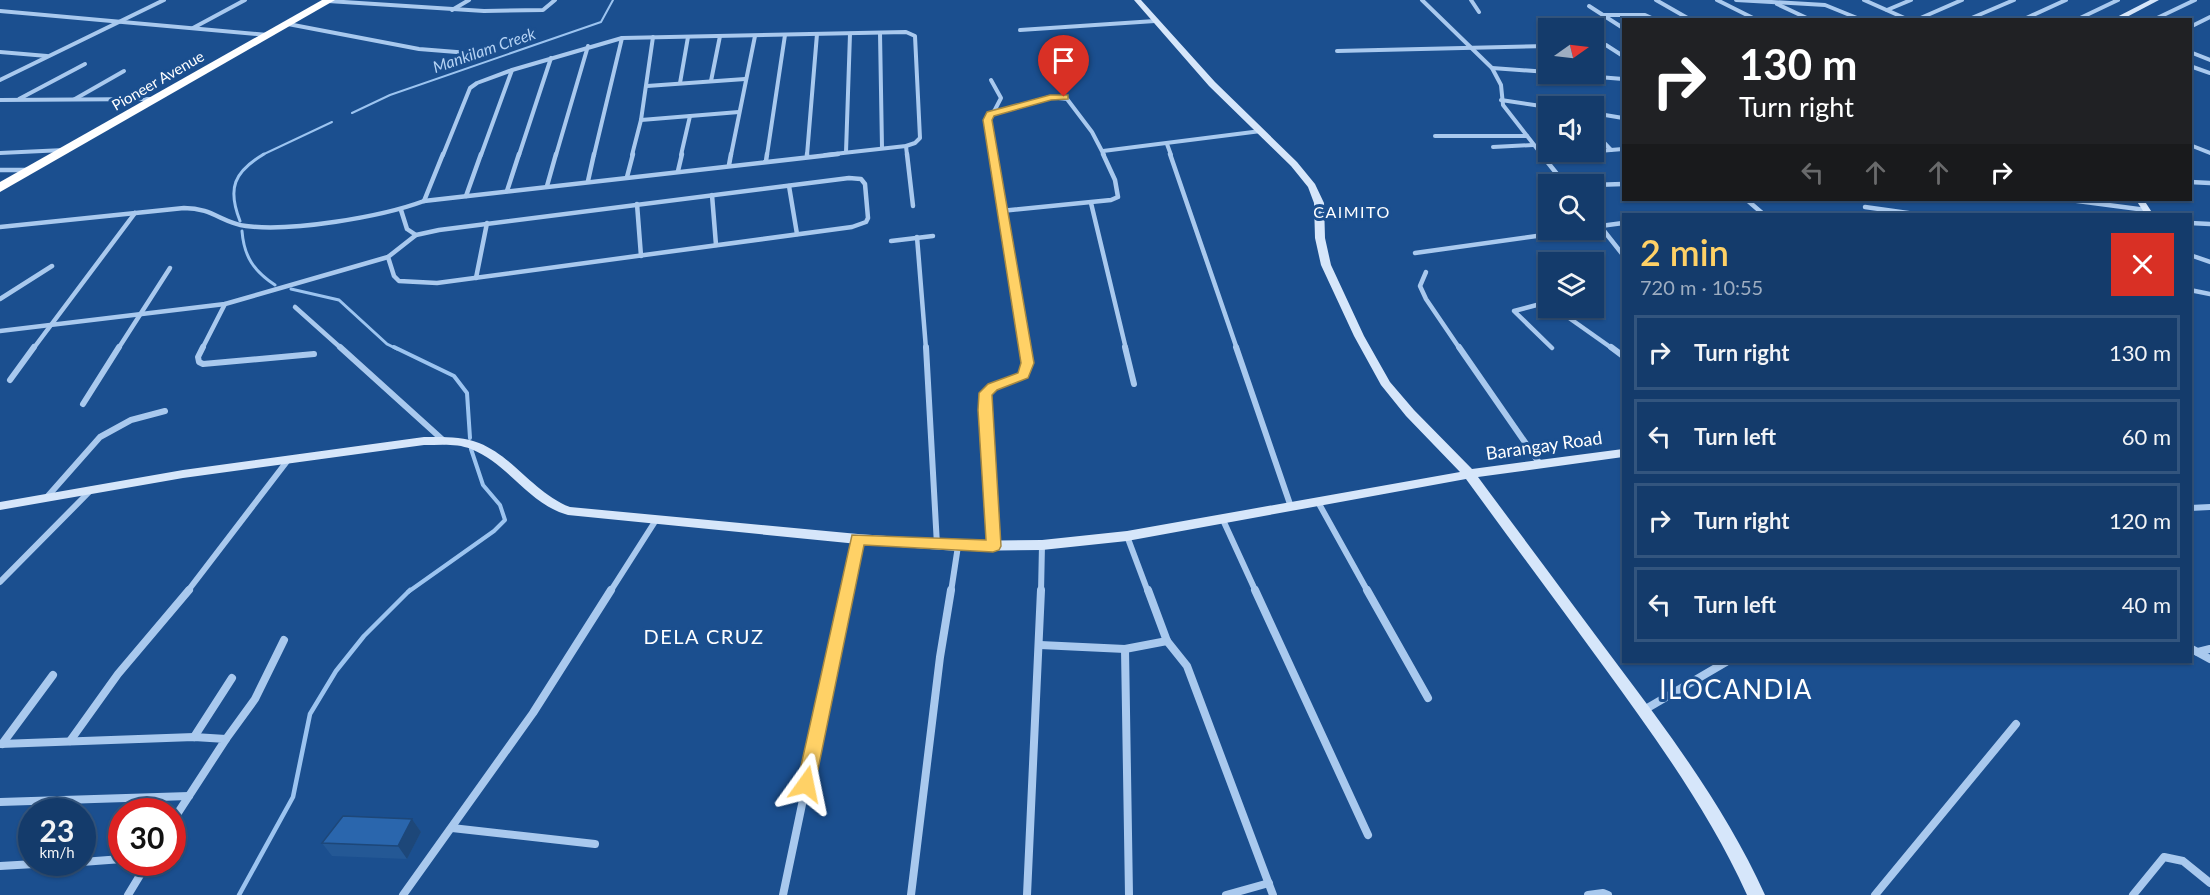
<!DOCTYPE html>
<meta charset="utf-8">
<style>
:root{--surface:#143b6b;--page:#1d4271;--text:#f1f3f6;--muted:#9dadc1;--line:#33557e;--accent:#ffd166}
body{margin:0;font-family:Lato,sans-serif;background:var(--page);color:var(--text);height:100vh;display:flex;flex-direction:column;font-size:22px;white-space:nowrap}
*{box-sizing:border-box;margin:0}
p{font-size:20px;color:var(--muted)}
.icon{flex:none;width:33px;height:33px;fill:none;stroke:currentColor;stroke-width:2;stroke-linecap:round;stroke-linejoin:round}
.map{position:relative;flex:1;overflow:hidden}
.sheet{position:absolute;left:1622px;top:213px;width:570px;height:450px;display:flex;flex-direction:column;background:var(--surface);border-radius:0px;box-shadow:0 2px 4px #0004,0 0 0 2px var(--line)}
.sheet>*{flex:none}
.banner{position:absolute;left:1622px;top:18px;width:570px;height:183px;border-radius:0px;box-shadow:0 2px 4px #0004,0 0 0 2px var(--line);background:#202124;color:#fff;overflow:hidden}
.needle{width:39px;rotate:76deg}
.buttons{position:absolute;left:1538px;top:18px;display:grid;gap:12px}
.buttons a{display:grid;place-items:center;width:66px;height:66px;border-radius:0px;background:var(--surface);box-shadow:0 2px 4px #0004,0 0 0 2px var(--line);font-size:30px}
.speed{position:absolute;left:18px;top:798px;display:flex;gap:12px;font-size:30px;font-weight:700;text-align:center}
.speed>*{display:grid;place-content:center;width:78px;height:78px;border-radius:50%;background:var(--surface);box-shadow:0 2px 4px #0004,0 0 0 2px var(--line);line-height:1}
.speed small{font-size:15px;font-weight:400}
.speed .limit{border:9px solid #d22;background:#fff;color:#111}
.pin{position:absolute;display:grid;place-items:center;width:51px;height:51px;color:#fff;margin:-62px -26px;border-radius:50% 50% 50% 0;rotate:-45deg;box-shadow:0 0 6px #0007}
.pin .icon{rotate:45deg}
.me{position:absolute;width:66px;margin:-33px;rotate:12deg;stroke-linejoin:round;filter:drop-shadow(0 0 4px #0008)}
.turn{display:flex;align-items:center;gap:21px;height:126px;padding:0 18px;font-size:27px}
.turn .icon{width:78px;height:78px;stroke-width:2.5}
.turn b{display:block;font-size:42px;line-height:51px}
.lanes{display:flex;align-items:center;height:57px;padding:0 18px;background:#0003;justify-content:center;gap:30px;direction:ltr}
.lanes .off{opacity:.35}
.round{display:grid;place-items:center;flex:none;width:63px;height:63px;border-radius:0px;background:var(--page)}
.head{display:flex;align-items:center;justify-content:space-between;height:102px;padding:0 18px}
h1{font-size:36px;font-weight:600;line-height:45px;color:var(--accent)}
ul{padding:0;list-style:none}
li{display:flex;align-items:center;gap:18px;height:75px;margin:0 12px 9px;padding:0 6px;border:3px solid var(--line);border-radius:0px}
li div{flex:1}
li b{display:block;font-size:22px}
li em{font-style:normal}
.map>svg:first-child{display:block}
</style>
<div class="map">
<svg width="2210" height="895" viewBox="0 0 2210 895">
<rect width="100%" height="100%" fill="#1b4f8f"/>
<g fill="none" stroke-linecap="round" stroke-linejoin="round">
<g stroke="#9cc4f0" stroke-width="2">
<path d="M 352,113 L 390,95 L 601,22 L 613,0"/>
<path d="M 262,155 L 332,122"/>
</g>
<g stroke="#9cc4f0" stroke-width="3">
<path d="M 240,221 C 227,188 234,172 264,154"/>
<path d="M 242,231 C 244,257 254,271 275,285"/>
<path d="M 291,289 L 339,300 L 387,344 L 397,349"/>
</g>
<g stroke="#9cc4f0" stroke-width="4">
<path d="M 394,347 L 454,376 L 467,393 L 470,438"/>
<path d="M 408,592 L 494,531 L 505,520 L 500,505 L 483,485 L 471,449"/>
</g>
<path stroke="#9cc4f0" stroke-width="4.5" d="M 239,895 L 293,797 L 310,714 L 336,671 L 364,636 L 410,590"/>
<g stroke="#a9c9ee" stroke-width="4">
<path d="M 1422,0 L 1492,68 L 1501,85 L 1503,105 L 1542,155"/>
<path d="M 1471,0 L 1479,12"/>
<path d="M 1656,0 L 1691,20"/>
<path d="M 1717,0 L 1757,20"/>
<path d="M 1736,0 L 1825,5 L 1862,20"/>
<path d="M 1864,0 L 1909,20"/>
<path d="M 328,1 L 484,11 L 543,10 L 555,0"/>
<path d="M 1777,4 L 1811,20"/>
<path d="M 1589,6 L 1623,28"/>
<path d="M 452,10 L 469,0"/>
<path d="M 1887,10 L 1911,0"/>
<path d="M 0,11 L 268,35"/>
<path d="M 1604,15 L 1645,15 L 1656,20"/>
<path d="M 1916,20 L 1962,0"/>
<path d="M 1967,20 L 2014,0"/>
<path d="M 2022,20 L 2066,0"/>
<path d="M 2076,20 L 2118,0"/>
<path d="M 2153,20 L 2195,0"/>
<path d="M 288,24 L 419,49 L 469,53"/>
<path d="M 2190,27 L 2210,17"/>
<path d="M 193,28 L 245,0"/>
<path d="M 1020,30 L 1155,21"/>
<path d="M 880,33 L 882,148"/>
<path d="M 1593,44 L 1606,45 L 1623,56"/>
<path d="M 1337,51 L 1548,46"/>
<path d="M 0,52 L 47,56"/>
<path d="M 2190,52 L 2210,60"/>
<path d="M 2190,66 L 2210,73"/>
<path d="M 1492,68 L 1548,72"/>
<path d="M 1562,74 L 1623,79"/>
<path d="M 0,80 L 164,0"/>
<path d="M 991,80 L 1001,98 L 988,123 L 993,155"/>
<path d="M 711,81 L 720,36"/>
<path d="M 680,83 L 688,37"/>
<path d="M 647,86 L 745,79"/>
<path d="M 19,99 L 85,64"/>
<path d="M 75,99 L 124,71"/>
<path d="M 0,100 L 152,99"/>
<path d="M 1501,100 L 1548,107"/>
<path d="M 1593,113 L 1623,118"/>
<path d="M 990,114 L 1050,97 L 1067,99 L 1092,132 L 1104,155"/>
<path d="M 641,120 L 739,112"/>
<path d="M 1593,131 L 1611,150"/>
<path d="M 1435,136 L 1527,136"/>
<path d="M 1167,144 L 1171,155"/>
<path d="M 2190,145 L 2210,153"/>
<path d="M 906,146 L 907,155"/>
<path d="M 1493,147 L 1533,145"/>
<path d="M 1103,151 L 1261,131"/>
<path d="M 846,152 L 850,34"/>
<path d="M 0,153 L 64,150"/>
<path d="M 443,155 L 470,88 L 477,83 L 512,70 L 622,38 L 906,32 L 915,36 L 920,138 L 915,143 L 906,146 L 825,155"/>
<path d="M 481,155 L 512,70"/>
<path d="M 519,155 L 551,58"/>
<path d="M 556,155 L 588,46"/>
<path d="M 594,155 L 622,38"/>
<path d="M 632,155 L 641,120 L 653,37"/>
<path d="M 681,155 L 690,116"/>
<path d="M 731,155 L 755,36"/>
<path d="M 767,155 L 785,35"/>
<path d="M 807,155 L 817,34"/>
<path d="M 1550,155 L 1623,149"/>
</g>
<g stroke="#a9c9ee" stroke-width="4.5">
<path d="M 907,154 L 913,206"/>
<path d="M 993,154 L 1026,349"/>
<path d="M 1170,154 L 1237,349"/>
<path d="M 1541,154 L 1565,184"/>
<path d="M 807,156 L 807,154"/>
<path d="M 1541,156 L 1568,154"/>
<path d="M 766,161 L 767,154"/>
<path d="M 729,165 L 731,154"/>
<path d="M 0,170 L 29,170"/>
<path d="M 678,171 L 682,154"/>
<path d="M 627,177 L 633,154"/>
<path d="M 849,178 L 861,179 L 865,184 L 868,218 L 866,222 L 852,227 L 437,283 L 399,281 L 394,276 L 388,257 L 416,235 L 439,230 Z"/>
<path d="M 588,181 L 594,154"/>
<path d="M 2190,182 L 2210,183"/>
<path d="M 1593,185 L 1623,184"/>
<path d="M 547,186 L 556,154"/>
<path d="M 789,186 L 797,234"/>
<path d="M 507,191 L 519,154"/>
<path d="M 712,195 L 716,245"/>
<path d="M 466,196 L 481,154"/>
<path d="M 1747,200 L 1762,213"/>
<path d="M 2070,200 L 2146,210"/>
<path d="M 424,201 L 443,154"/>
<path d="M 424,201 L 838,154"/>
<path d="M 1091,203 L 1126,349"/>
<path d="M 637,204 L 641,256"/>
<path d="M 1865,207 L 1915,214"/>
<path d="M 401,210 L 407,229 L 416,235"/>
<path d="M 1001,211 L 1111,200 L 1118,197 L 1115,180 L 1103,154"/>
<path d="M 1738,214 L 1762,213"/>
<path d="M 1593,217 L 1623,255"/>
<path d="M 2190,223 L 2210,224"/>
<path d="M 0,227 L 184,208 C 213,208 222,223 246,226 C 291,232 381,217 424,201"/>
<path d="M 1593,227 L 1623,223"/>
<path d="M 917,237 L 926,349"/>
<path d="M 891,241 L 933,236"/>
<path d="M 1415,253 L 1580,230"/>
<path d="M 2190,255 L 2210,262"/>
<path d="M 1426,272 L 1420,286 L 1426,299 L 1460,349"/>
<path d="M 476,278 L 487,223"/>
<path d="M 2190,290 L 2210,294"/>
<path d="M 0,299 L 52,266"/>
<path d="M 1548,302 L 1514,311 L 1552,348"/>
<path d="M 295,307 L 342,349"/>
<path d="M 1555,308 L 1613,349"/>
<path d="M 0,331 L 225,304 L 388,257"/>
<path d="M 33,349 L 135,213"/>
<path d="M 118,349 L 170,268"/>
<path d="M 202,349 L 225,304"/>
</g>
<g stroke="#a9c9ee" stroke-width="6">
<path d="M 203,347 L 198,357 L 199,362 L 203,364 L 314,354"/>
<path d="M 340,347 L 444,441"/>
<path d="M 926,347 L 937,545"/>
<path d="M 1125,347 L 1134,384"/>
<path d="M 1236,347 L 1291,507"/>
<path d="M 1459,347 L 1540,464"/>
<path d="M 1611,347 L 1623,356"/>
<path d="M 10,380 L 34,347"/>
<path d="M 83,404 L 119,347"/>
<path d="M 47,497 L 100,437 L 131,420 L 165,411"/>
<path d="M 1318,502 L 1368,592"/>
<path d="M 2190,508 L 2210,507"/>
<path d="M 1223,520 L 1256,592"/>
<path d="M 1127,536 L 1148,592"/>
<path d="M 993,546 L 986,393 L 993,387 L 1024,375 L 1028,363 L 1025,347"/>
<path d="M 0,582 L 91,490"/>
<path d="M 187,592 L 288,460"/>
<path d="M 610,592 L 656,520"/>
<path d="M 847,592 L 858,539"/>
<path d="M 951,592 L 958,546"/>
<path d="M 1041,592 L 1042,545"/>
</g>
<g stroke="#a9c9ee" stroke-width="8">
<path d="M 1148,590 L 1167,641 L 1187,666 L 1273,895"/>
<path d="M 1255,590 L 1368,835"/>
<path d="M 1367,590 L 1428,698"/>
<path d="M 1040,645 L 1125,649 L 1167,641"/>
<path d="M 2190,648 L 2210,659"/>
<path d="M 1125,649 L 1129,895"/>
<path d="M 2198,652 L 2210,649"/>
<path d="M 1644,710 L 1726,662"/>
<path d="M 194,737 L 232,678"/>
<path d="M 226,739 L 255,699 L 284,640"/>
<path d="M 70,741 L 118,674 L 189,590"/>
<path d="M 0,744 L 194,737 L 226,739 L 172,822"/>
<path d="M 2,744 L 53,675"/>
<path d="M 0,802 L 189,796"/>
<path d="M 452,828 L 595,844"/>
<path d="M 82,862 L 122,859"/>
<path d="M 0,866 L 69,862"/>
<path d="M 128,895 L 148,862"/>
<path d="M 403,895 L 533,713 L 611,590"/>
<path d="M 783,895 L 847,590"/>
<path d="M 911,895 L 940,657 L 951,590"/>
<path d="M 1027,895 L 1041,590"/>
<path d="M 1226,895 L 1269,883"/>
<path d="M 1588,895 L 1603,893 L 1608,895"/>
<path d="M 1875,895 L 2016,724"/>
<path d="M 2133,895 L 2164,857 L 2183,861 L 2210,883"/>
</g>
<g fill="#d6e6fa" fill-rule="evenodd">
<path d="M 1134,0 L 1141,0 L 1215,82 L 1297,162 L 1315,184 L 1324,203 L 1325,238 L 1331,265 L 1364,336 L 1390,382 L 1414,410 L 1472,469 L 1623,449 L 1623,457 L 1478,477 C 1524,539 1571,602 1617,664 C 1672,737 1727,811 1765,895 L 1747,895 C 1710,813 1657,740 1604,667 C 1558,604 1512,542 1466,479 L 1127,541 L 1042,550 L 958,551 L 858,544 L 568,515 C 528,504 509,464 471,449 C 457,443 439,445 424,445 L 183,478 L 0,510 L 0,502 L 183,470 L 424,437 C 442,437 462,436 479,443 C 514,457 534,493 570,507 L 858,534 L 958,541 L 1042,540 L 1127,531 L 1460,472 L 1406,416 L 1381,385 L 1354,336 L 1321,265 L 1315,238 L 1314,203 L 1308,187 L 1291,166 L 1209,86 Z"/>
<path d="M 2150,0 L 2159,0 L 2121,20 L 2111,20 Z"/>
<path d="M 2136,200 L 2144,200 L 2153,214 L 2145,214 Z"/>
</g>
<path fill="#fff" fill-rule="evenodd" d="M 322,0 L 335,0 L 0,192 L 0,182 Z"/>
</g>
<path fill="#245895" d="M 412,819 L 421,832 L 407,859 L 332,856 L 322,843 Z"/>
<path fill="#1d4779" d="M 412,819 L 421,832 L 407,859 L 398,846 Z"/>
<path fill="#2a66ad" stroke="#1d4779" stroke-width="1.5" d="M 343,816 L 412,819 L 398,846 L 322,843 Z"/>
<path fill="#ffd166" stroke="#a68842" stroke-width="1.5" d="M 1064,95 L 1068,95 L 1068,99 L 1051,100 L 994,116 L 992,120 L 1034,363 L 1028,378 L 997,390 L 992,395 L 1001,546 L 999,550 L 993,552 L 864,545 L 815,784 L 813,789 L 806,792 L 800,789 L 797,784 L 852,535 L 986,540 L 978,410 L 979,393 L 988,384 L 1018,373 L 1021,363 L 983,120 L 987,112 L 1050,95 Z"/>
<g text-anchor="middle" stroke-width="6" stroke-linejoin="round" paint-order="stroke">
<g font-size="15" fill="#fff" stroke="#1b4f8f">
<text transform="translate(158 81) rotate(-30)" y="5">Pioneer Avenue</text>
</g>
<g font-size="16" font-style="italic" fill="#b5d3f5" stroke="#1b4f8f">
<text transform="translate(484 50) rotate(-19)" y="6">Mankilam Creek</text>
</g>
<g font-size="16" letter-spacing="1.5" fill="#fff" stroke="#1b4f8f">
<text x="1352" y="218">CAIMITO</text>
</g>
<g font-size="18" fill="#fff" stroke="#1b4f8f">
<text transform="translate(1544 446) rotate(-8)" y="6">Barangay Road</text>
</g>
<g font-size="20" letter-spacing="1.5" fill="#fff" stroke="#1b4f8f">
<text x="704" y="644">DELA CRUZ</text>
</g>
<g font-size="26" letter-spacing="1.5" fill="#fff" stroke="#1b4f8f">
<text x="1736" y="699">ILOCANDIA</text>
</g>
</g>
</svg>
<div class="buttons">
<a><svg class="needle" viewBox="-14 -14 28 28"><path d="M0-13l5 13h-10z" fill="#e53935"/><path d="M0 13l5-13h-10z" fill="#9dadc1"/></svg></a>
<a><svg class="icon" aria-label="sound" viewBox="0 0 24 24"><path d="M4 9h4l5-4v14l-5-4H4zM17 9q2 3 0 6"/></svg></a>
<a><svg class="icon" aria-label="search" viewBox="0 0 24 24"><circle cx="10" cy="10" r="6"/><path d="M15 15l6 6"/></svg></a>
<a><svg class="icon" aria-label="layers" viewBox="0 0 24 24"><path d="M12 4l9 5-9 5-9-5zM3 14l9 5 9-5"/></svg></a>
</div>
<div class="speed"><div>23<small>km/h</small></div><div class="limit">30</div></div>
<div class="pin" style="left:1064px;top:97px;background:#d93025"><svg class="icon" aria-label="arrive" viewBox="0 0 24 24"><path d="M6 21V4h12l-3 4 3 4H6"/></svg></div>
<svg class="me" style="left:806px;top:784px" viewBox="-20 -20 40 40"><path d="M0-17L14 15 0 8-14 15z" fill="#ffd166" stroke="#fff" stroke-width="4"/></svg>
<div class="banner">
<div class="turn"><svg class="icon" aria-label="right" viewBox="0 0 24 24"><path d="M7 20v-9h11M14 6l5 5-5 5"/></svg><div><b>130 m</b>Turn right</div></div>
<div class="lanes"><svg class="icon off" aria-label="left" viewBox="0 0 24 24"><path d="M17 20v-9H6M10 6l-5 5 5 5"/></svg><svg class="icon off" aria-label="ahead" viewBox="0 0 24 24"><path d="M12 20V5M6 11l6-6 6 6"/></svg><svg class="icon off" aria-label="ahead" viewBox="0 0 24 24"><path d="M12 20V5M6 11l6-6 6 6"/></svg><svg class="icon" aria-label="right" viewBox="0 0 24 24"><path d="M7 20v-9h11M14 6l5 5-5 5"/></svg></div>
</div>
<section class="sheet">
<div class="head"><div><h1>2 min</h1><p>720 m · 10:55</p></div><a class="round" style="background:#d93025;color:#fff"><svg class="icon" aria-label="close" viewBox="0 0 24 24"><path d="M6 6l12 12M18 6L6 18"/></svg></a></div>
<ul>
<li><svg class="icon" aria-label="right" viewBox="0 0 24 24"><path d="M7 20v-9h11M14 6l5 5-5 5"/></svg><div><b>Turn right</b></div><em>130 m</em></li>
<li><svg class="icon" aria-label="left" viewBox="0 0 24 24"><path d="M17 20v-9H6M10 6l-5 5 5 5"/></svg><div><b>Turn left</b></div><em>60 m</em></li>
<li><svg class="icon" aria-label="right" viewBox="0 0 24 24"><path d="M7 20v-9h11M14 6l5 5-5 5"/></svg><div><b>Turn right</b></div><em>120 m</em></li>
<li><svg class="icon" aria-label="left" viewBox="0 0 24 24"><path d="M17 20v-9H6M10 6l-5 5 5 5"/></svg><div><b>Turn left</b></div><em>40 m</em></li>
</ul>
</section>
</div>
